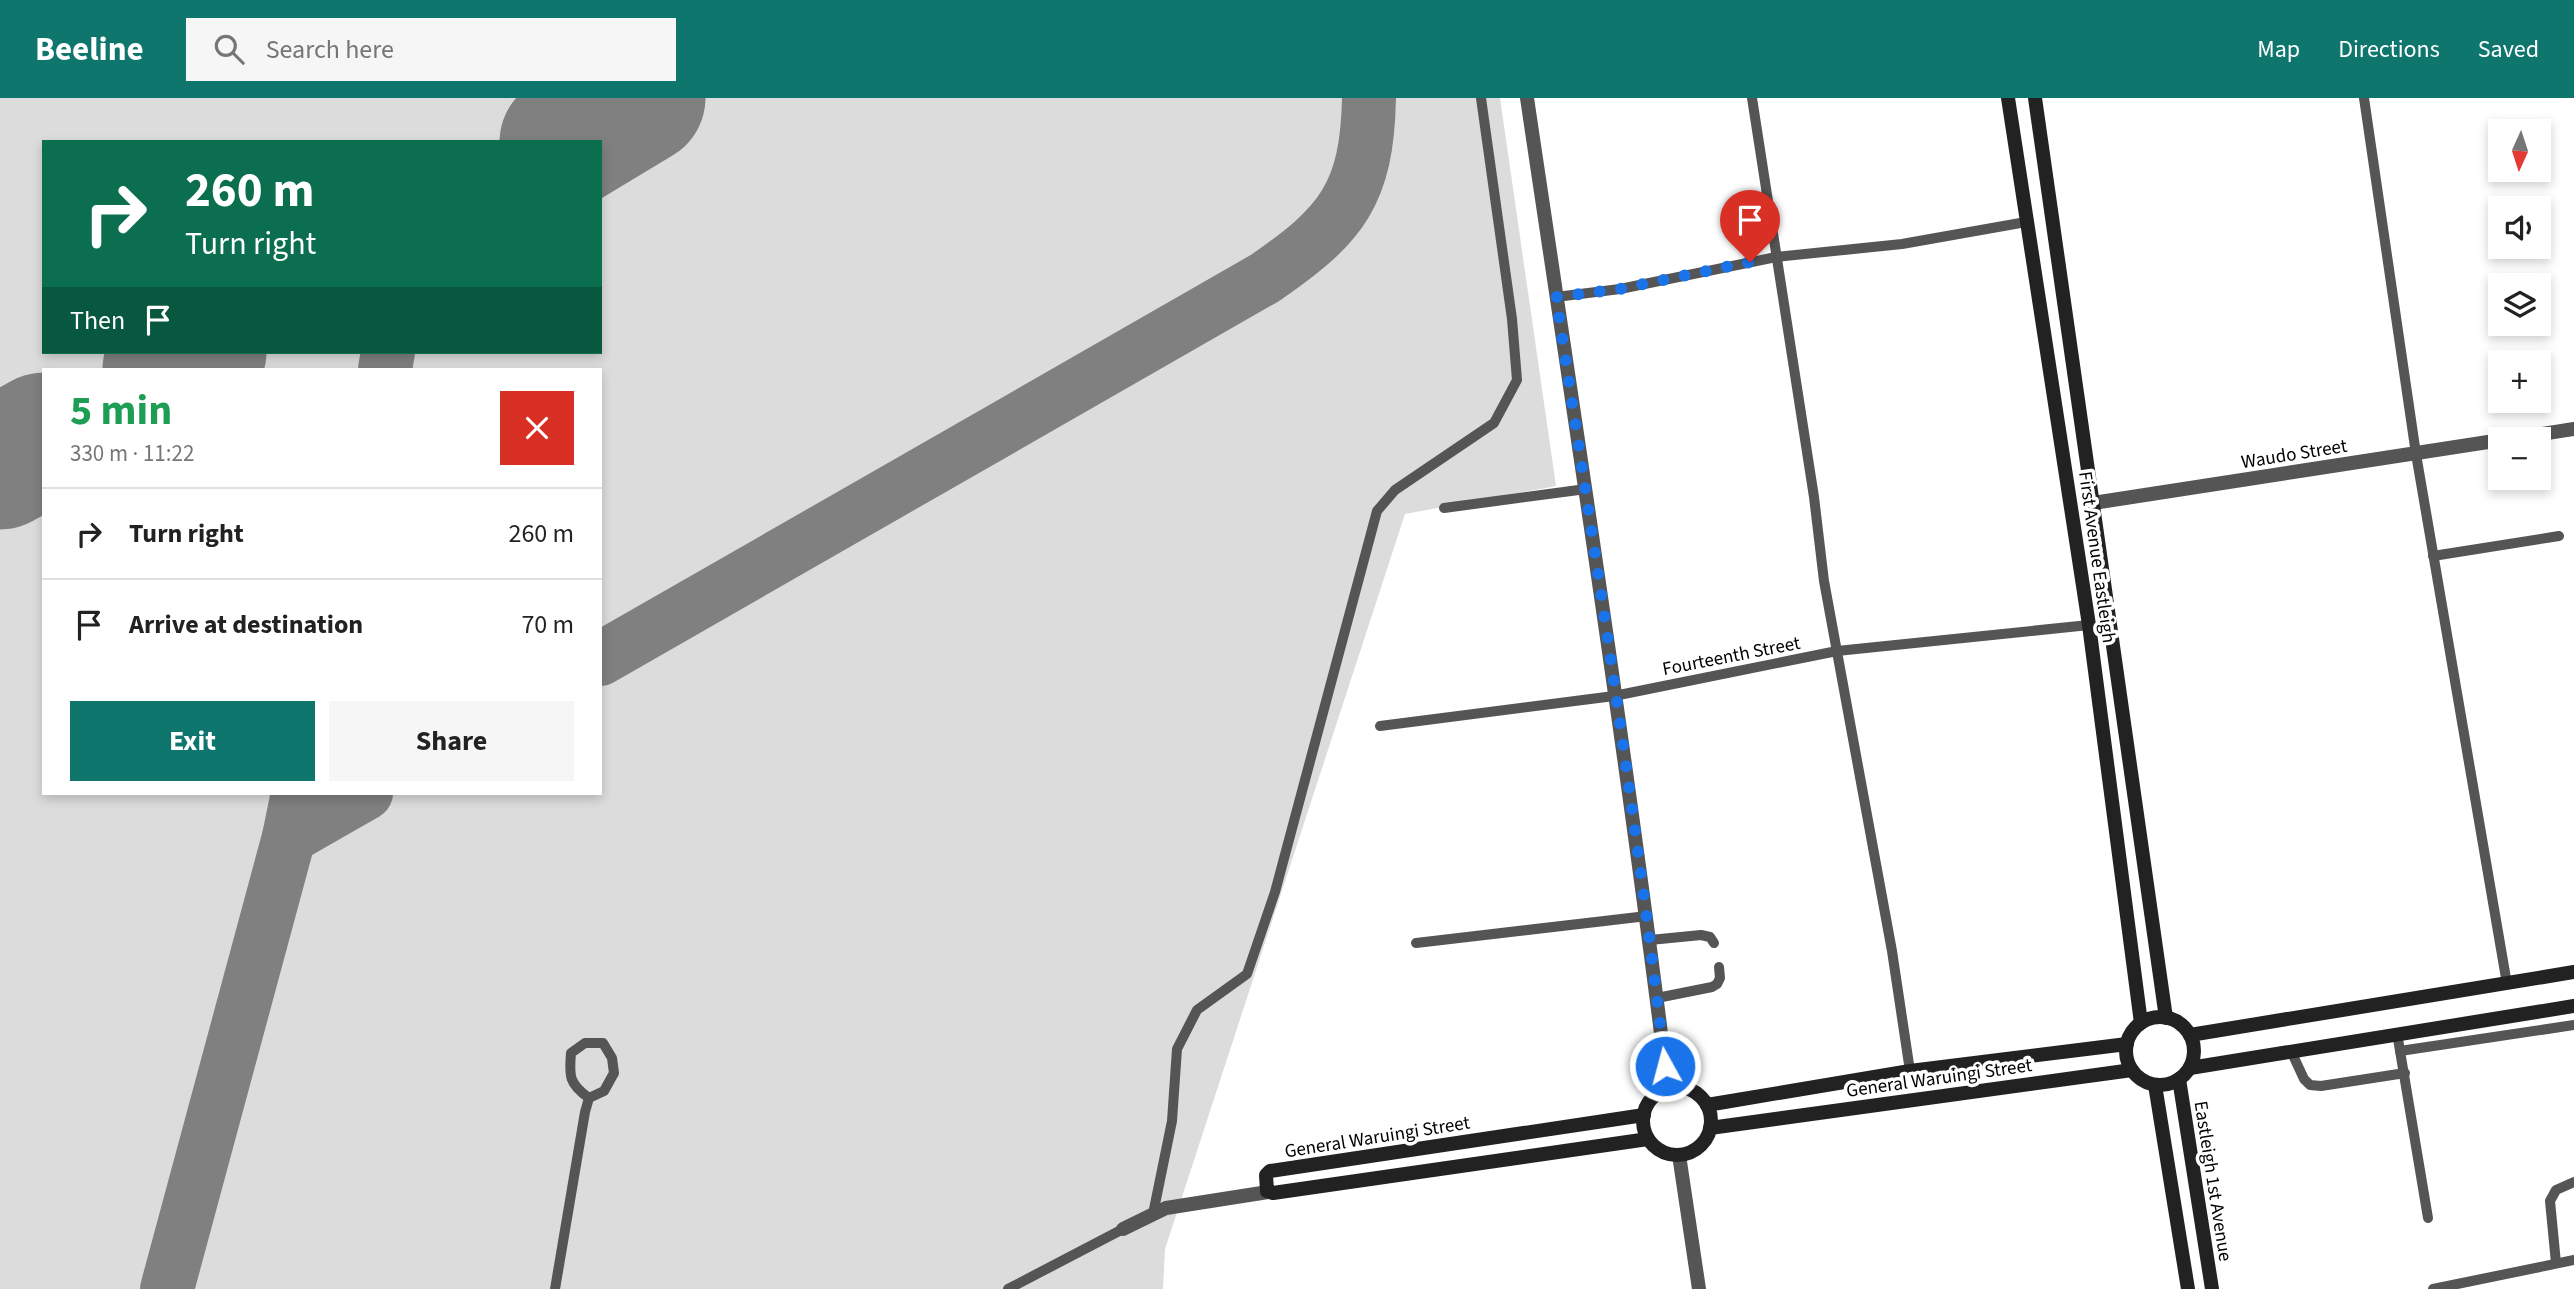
<!DOCTYPE html>
<meta charset="utf-8">
<style>
:root{--surface:#fff;--page:#f6f6f6;--text:#222;--muted:#767676;--line:#e0e0e0;--accent:#0f766e}
body{margin:0;font-family:"Source Sans 3",sans-serif;background:var(--page);color:var(--text);height:100vh;display:flex;flex-direction:column;font-size:26px;white-space:nowrap}
*{box-sizing:border-box;margin:0}
p{font-size:23px;color:var(--muted)}
.icon{flex:none;width:38px;height:38px;fill:none;stroke:currentColor;stroke-width:2;stroke-linecap:round;stroke-linejoin:round}
.map{position:relative;flex:1;overflow:hidden}
.side{position:absolute;left:42px;top:270px;width:560px;height:427px;display:flex;flex-direction:column;background:var(--surface);border-radius:0px;box-shadow:0 4px 10px #0003}
.side>*{flex:none}
.top-card{position:absolute;left:42px;top:42px;width:560px;height:214px;border-radius:0px;box-shadow:0 4px 10px #0003;background:#0b6e4f;color:#fff;overflow:hidden}
.needle{width:46px;rotate:183deg}
.fabs{position:absolute;left:2488px;top:21px;display:grid;gap:14px}
.fabs a{display:grid;place-items:center;width:63px;height:63px;border-radius:0px;background:var(--surface);box-shadow:0 4px 10px #0003;font-size:35px}
.pin{position:absolute;display:grid;place-items:center;width:60px;height:60px;color:#fff;margin:-72px -30px;border-radius:50% 50% 50% 0;rotate:-45deg;box-shadow:0 0 7px #0007}
.pin .icon{rotate:45deg}
.me{position:absolute;width:77px;margin:-38px;rotate:353deg;stroke-linejoin:round;filter:drop-shadow(0 0 5px #0008)}
.turn{display:flex;align-items:center;gap:24px;height:147px;padding:0 28px;font-size:32px}
.turn .icon{width:91px;height:91px;stroke-width:2.5}
.turn b{display:block;font-size:49px;line-height:60px}
.then{display:flex;align-items:center;height:66px;padding:0 28px;background:#0003;gap:14px;font-size:26px}
.round{display:grid;place-items:center;flex:none;width:74px;height:74px;border-radius:0px;background:var(--page)}
.summary{display:flex;align-items:center;justify-content:space-between;height:119px;padding:0 28px}
h1{font-size:42px;font-weight:700;line-height:52px;color:#1e9e55}
.cta{display:flex;gap:14px;margin-top:auto;padding:14px 28px}
.cta a{flex:1;height:80px;border-radius:0px;background:var(--accent);color:#fff;font-size:28px;font-weight:700;line-height:80px;text-align:center}
.cta a+a{background:var(--page);color:var(--text)}
ul{padding:0;list-style:none}
li{display:flex;align-items:center;gap:21px;height:91px;padding:0 28px;border-top:2px solid var(--line)}
li div{flex:1}
li b{display:block;font-size:26px}
li em{font-style:normal}
header{display:flex;align-items:center;gap:42px;box-sizing:border-box;height:98px;padding:0 35px;background:var(--accent);color:#fff}
header strong{font-size:33px}
nav{display:flex;gap:38px;margin-inline-start:auto;font-size:24px}
.search{width:490px;height:63px;background:var(--page);display:flex;align-items:center;gap:18px;box-sizing:border-box;padding:0 24px;border-radius:0px;color:var(--muted);font-size:26px}
.map>svg:first-child{display:block}
</style>
<header>
<strong>Beeline</strong>
<div class="search"><svg class="icon" aria-label="search" viewBox="0 0 24 24"><circle cx="10" cy="10" r="6"/><path d="M15 15l6 6"/></svg>Search here</div>
<nav><a>Map</a><a>Directions</a><a>Saved</a></nav>
</header>
<div class="map">
<svg width="2574" height="1191" viewBox="0 0 2574 1191">
<rect width="100%" height="100%" fill="#fff"/>
<path fill="#dcdcdc" fill-rule="evenodd" d="M 0,0 L 1500,0 L 1556,388 L 1405,416 L 1165,1151 L 1163,1191 L 0,1191 ZM 44,44 L 600,44 L 600,254 L 44,254 ZM 44,271 L 600,271 L 600,695 L 44,695 Z"/>
<g fill="none" stroke-linecap="round" stroke-linejoin="round">
<g stroke="#808080" stroke-width="54">
<path d="M 385,271 L 388,254"/>
<path d="M 600,561 L 1265,180 C 1342,127 1367,96 1369,0"/>
<path d="M 289,739 L 366,695"/>
<path d="M 167,1191 L 289,739 L 298,695"/>
</g>
<g stroke="#808080" stroke-width="133">
<path d="M 566,44 L 639,0"/>
<path d="M 169,271 L 200,254"/>
<path d="M 0,365 L 44,341"/>
</g>
<g stroke="#555" stroke-width="10">
<path d="M 1752,0 L 1814,399 L 1824,483 L 1892,853 L 1910,973"/>
<path d="M 2364,0 L 2416,356 L 2507,886"/>
<path d="M 1556,199 L 1620,191 L 1776,159 L 1902,146 L 2026,124"/>
<path d="M 1444,410 L 1586,391"/>
<path d="M 2433,458 L 2559,438"/>
<path d="M 1380,628 L 1614,598 L 1837,553 L 2089,527"/>
<path d="M 1650,842 L 1701,837 L 1710,839 L 1714,845"/>
<path d="M 1416,845 L 1647,818"/>
<path d="M 1657,900 L 1712,889 L 1717,886 L 1720,880 L 1719,869"/>
<path d="M 2397,935 L 2428,1120"/>
<path d="M 2291,953 L 2304,981 L 2310,987 L 2321,988 L 2405,975"/>
<path d="M 2400,953 L 2574,927"/>
<path d="M 1153,1116 L 1172,1023 L 1177,951 L 1197,912 L 1247,876 L 1275,794 L 1377,413 L 1395,392 L 1494,325 L 1517,282 L 1512,221 L 1481,0"/>
<path d="M 2556,1165 L 2550,1103 L 2556,1092 L 2574,1084"/>
<path d="M 555,1191 L 585,1014 L 589,1000 L 604,993 L 614,975 L 612,960 L 603,945 L 585,945 L 571,955 C 569,978 569,986 589,1000"/>
<path d="M 1008,1191 L 1123,1131"/>
<path d="M 2433,1191 L 2574,1162"/>
</g>
<g stroke="#555" stroke-width="14">
<path d="M 2509,341 L 2574,331"/>
<path d="M 2093,405 L 2501,342"/>
<path d="M 1123,1131 L 1166,1110 L 1268,1094"/>
</g>
<g stroke="#555" stroke-width="14">
<path d="M 1527,0 C 1576,330 1627,660 1668,991"/>
<path d="M 1679,1057 L 1699,1191"/>
</g>
<g stroke="#222" stroke-width="14">
<path d="M 2008,0 L 2089,527 L 2141,925"/>
<path d="M 2035,0 L 2166,920"/>
<circle cx="2160" cy="953" r="34"/>
<path d="M 2190,937 L 2574,874"/>
<path d="M 2190,970 L 2574,908"/>
<path d="M 2179,981 L 2212,1191"/>
<path d="M 2155,987 L 2188,1191"/>
<circle cx="1677" cy="1023" r="34"/>
<path d="M 1707,1007 L 1910,973 L 2127,946"/>
<path d="M 1644,1017 L 1270,1073 L 1266,1077 L 1267,1093 L 1273,1095 L 1648,1041"/>
<path d="M 1710,1030 L 2132,972"/>
</g>
</g>
<g fill="none" stroke-linecap="round" stroke-linejoin="round">
<path stroke="#1a73e8" stroke-width="12" stroke-dasharray="0 21.6" d="M 1665,968 C 1635,711 1595,455 1556,199 L 1620,191 L 1750,164"/>
</g>
<g text-anchor="middle" stroke-width="7" stroke-linejoin="round" paint-order="stroke">
<g font-size="19" fill="#000" stroke="#fff">
<text transform="translate(2294 355) rotate(-9)" y="7">Waudo Street</text>
<text transform="translate(2098 459) rotate(82)" y="7">First Avenue Eastleigh</text>
<text transform="translate(1731 557) rotate(-11)" y="7">Fourteenth Street</text>
<text transform="translate(1939 979) rotate(-8)" y="7">General Waruingi Street</text>
<text transform="translate(1377 1038) rotate(-9)" y="7">General Waruingi Street</text>
<text transform="translate(2214 1083) rotate(81)" y="7">Eastleigh 1st Avenue</text>
</g>
</g>
</svg>
<div class="fabs">
<a><svg class="needle" viewBox="-14 -14 28 28"><path d="M0-13l5 13h-10z" fill="#e53935"/><path d="M0 13l5-13h-10z" fill="#767676"/></svg></a>
<a><svg class="icon" aria-label="sound" viewBox="0 0 24 24"><path d="M4 9h4l5-4v14l-5-4H4zM17 9q2 3 0 6"/></svg></a>
<a><svg class="icon" aria-label="layers" viewBox="0 0 24 24"><path d="M12 4l9 5-9 5-9-5zM3 14l9 5 9-5"/></svg></a>
<a>+</a>
<a>−</a>
</div>
<div class="pin" style="left:1750px;top:164px;background:#d93025"><svg class="icon" aria-label="arrive" viewBox="0 0 24 24"><path d="M6 21V4h12l-3 4 3 4H6"/></svg></div>
<svg class="me" style="left:1665px;top:968px" viewBox="-20 -20 40 40"><circle r="17" fill="#1a73e8" stroke="#fff" stroke-width="3"/><path d="M0-11L8 9 0 5-8 9z" fill="#fff"/></svg>
<div class="top-card">
<div class="turn"><svg class="icon" aria-label="right" viewBox="0 0 24 24"><path d="M7 20v-9h11M14 6l5 5-5 5"/></svg><div><b>260 m</b>Turn right</div></div>
<div class="then">Then<svg class="icon" aria-label="arrive" viewBox="0 0 24 24"><path d="M6 21V4h12l-3 4 3 4H6"/></svg></div>
</div>
<section class="side">
<div class="summary"><div><h1>5 min</h1><p>330 m · 11:22</p></div><a class="round" style="background:#d93025;color:#fff"><svg class="icon" aria-label="close" viewBox="0 0 24 24"><path d="M6 6l12 12M18 6L6 18"/></svg></a></div>
<ul>
<li><svg class="icon" aria-label="right" viewBox="0 0 24 24"><path d="M7 20v-9h11M14 6l5 5-5 5"/></svg><div><b>Turn right</b></div><em>260 m</em></li>
<li><svg class="icon" aria-label="arrive" viewBox="0 0 24 24"><path d="M6 21V4h12l-3 4 3 4H6"/></svg><div><b>Arrive at destination</b></div><em>70 m</em></li>
</ul>
<div class="cta"><a>Exit</a><a>Share</a></div>
</section>
</div>
